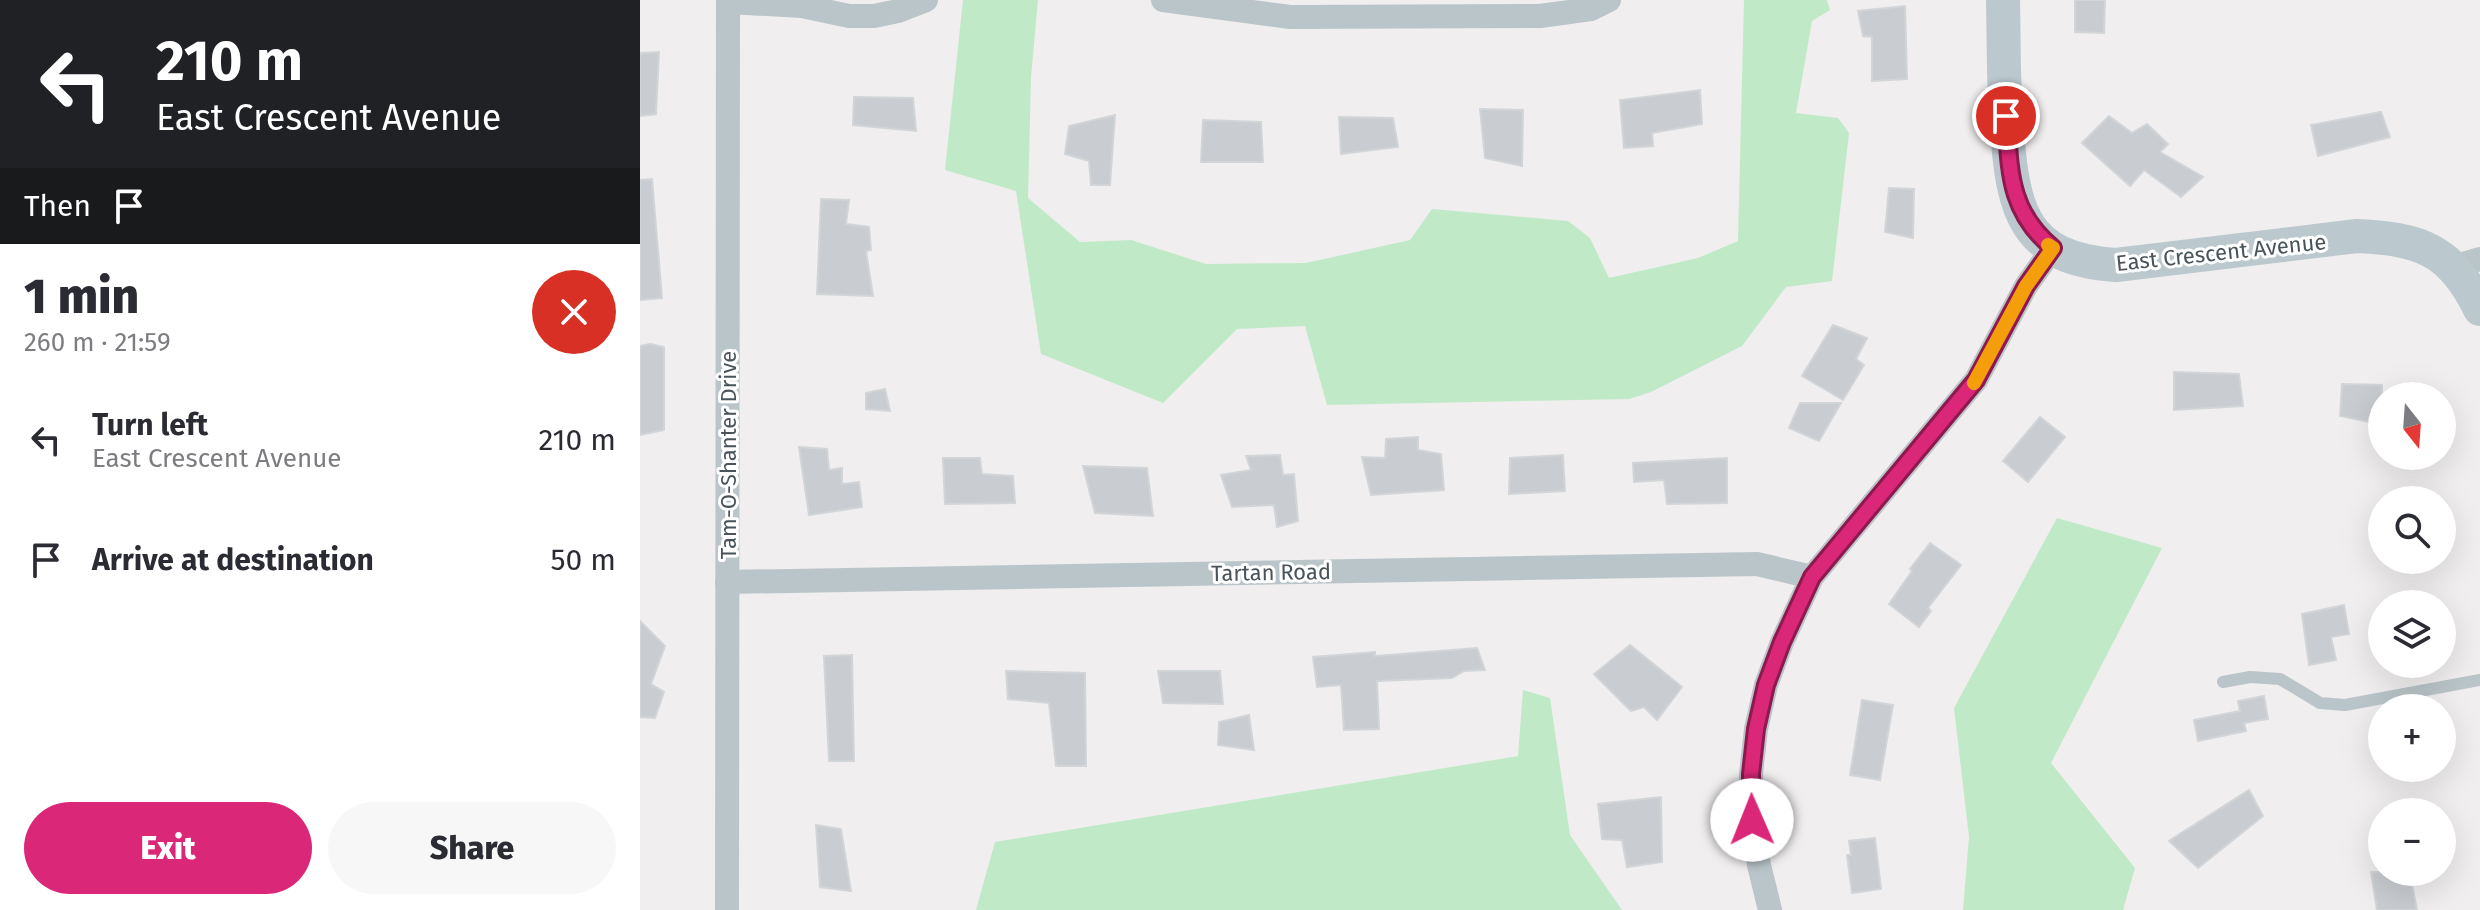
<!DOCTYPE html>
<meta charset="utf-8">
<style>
:root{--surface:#fff;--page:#f7f7f7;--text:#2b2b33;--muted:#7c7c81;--accent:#db2777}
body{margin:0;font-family:"Fira Sans",sans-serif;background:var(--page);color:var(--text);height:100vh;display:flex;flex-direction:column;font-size:30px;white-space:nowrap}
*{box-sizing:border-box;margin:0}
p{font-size:26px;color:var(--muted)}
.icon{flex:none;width:44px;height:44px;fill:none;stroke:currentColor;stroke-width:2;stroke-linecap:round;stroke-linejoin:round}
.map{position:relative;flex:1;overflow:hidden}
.drawer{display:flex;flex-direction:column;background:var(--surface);width:640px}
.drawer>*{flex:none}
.guide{background:#202124;color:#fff;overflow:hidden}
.needle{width:52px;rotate:163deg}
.tools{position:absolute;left:1728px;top:382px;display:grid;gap:16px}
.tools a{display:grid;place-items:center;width:88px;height:88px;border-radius:50%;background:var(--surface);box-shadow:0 8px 32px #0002;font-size:40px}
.pin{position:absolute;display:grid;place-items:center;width:68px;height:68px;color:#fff;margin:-34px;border:4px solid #fff;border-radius:50%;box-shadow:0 2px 8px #0007}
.me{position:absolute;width:88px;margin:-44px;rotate:359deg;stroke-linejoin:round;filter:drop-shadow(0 0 6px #0008)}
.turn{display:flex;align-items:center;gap:28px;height:168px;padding:0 24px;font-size:36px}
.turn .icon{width:104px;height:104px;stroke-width:2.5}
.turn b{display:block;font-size:56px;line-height:68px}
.then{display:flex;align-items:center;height:76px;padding:0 24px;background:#0003;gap:16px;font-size:30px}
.round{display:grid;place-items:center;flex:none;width:84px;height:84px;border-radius:42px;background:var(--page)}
.head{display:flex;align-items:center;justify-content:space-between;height:136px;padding:0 24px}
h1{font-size:48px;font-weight:800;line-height:60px}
.primary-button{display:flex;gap:16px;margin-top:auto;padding:16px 24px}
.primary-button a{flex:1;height:92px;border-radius:48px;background:var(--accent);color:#fff;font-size:32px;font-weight:800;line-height:92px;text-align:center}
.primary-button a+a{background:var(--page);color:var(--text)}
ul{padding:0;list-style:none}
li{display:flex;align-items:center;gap:24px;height:120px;padding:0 24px}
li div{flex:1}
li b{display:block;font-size:30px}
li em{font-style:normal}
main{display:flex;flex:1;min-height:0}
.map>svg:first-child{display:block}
</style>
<main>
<section class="drawer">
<div class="guide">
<div class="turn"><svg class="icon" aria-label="left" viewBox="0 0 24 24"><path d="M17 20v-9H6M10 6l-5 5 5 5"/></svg><div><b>210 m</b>East Crescent Avenue</div></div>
<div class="then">Then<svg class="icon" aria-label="arrive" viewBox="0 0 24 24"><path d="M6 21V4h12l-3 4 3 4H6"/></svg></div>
</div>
<div class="head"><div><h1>1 min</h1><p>260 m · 21:59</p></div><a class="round" style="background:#d93025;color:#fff"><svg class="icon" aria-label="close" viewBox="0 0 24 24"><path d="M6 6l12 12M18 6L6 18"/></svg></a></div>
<ul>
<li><svg class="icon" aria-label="left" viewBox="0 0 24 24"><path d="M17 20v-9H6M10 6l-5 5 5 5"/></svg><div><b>Turn left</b><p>East Crescent Avenue</p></div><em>210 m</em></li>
<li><svg class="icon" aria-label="arrive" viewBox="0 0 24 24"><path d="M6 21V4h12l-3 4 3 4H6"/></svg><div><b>Arrive at destination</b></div><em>50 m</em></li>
</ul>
<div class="primary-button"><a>Exit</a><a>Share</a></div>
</section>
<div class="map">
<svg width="1840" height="910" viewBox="0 0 1840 910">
<rect width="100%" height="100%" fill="#f0eeee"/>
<g fill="#c0eac7">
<path d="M 323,0 L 398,0 L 391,77 L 388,198 L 440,242 L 491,240 L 566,264 L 666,263 L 770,240 L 792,209 L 928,221 L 950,238 L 969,278 L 1058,258 L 1098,241 L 1104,0 L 1187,0 L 1190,10 L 1172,21 L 1156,113 L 1198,118 L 1209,133 L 1192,281 L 1146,287 L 1102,346 L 1011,392 L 989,399 L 687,405 L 665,326 L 597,329 L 523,403 L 401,354 L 376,191 L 305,170 Z"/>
<path d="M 1417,518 L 1522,548 L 1411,763 L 1495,868 L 1483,910 L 1323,910 L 1329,837 L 1314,708 Z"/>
<path d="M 883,690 L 910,698 L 930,835 L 982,910 L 336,910 L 355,842 L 878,756 Z"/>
</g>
<g fill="#c9ccd0" stroke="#d2d5d8" stroke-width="2">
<path d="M 1435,0 L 1465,0 L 1464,33 L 1435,32 Z"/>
<path d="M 1265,6 L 1267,79 L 1232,81 L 1232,37 L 1223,36 L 1218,11 Z"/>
<path d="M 19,52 L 16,114 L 0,116 L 0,53 Z"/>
<path d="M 1060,90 L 1062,124 L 1012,133 L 1013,146 L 984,148 L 980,100 Z"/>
<path d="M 214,97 L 273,98 L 276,131 L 213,125 Z"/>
<path d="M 840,109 L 883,110 L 882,166 L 845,158 Z"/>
<path d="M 1741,112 L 1750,137 L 1678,156 L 1671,125 Z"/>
<path d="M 475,115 L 470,185 L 451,185 L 449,161 L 425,154 L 429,126 Z"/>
<path d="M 1469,116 L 1492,133 L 1507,124 L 1528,144 L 1520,152 L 1563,177 L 1541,197 L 1504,170 L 1490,186 L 1442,143 Z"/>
<path d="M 699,117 L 753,118 L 758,147 L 701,154 Z"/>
<path d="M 563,120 L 621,122 L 623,162 L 561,162 Z"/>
<path d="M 12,179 L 22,298 L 0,300 L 0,180 Z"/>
<path d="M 1249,188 L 1274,189 L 1273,238 L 1245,232 Z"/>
<path d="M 181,199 L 209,200 L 206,224 L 229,227 L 231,250 L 226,251 L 233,296 L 177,294 Z"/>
<path d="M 1193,325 L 1227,338 L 1216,359 L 1224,365 L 1203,400 L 1162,376 Z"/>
<path d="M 10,344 L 24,347 L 24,430 L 0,435 L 0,346 Z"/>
<path d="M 1534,372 L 1599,374 L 1603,406 L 1534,410 Z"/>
<path d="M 1702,384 L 1742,385 L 1742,412 L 1734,423 L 1700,416 Z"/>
<path d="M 245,389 L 250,411 L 226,409 L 226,393 Z"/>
<path d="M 1160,403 L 1201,403 L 1179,441 L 1149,428 Z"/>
<path d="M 1400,417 L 1425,437 L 1388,482 L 1363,461 Z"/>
<path d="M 778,437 L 778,450 L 801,454 L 804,490 L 731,495 L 722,457 L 745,458 L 746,439 Z"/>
<path d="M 159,447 L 187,449 L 189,470 L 202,468 L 202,484 L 219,482 L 222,507 L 169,515 Z"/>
<path d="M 640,455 L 643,475 L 654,474 L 658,521 L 637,527 L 634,505 L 592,507 L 581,475 L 611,470 L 606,456 Z"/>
<path d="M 923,455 L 925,491 L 869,494 L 870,458 Z"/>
<path d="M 303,458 L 340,458 L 342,474 L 373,476 L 375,503 L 305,504 Z"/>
<path d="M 1087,458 L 1087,503 L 1027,504 L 1024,480 L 994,482 L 993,463 Z"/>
<path d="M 443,466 L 507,468 L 513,516 L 455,513 Z"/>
<path d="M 1290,543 L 1321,565 L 1288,608 L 1291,611 L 1279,627 L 1249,604 L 1272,571 L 1270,569 Z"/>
<path d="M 1704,605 L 1709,634 L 1691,637 L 1696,660 L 1669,665 L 1662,614 Z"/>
<path d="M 0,621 L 25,646 L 11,684 L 24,692 L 15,718 L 0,717 Z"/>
<path d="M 990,645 L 1042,687 L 1017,720 L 1004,707 L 991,711 L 954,674 Z"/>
<path d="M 837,648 L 845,670 L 824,671 L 812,678 L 737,681 L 739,729 L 704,730 L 701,685 L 677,687 L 673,657 L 735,652 L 735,656 Z"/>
<path d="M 212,655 L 214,761 L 189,761 L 184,656 Z"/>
<path d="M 366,671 L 445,673 L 446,766 L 416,766 L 409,703 L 368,699 Z"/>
<path d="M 518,671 L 580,671 L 583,704 L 523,703 Z"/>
<path d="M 1624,696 L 1628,719 L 1604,723 L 1606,731 L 1558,741 L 1554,720 L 1600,711 L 1598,701 Z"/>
<path d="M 1222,700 L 1253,705 L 1240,780 L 1210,775 Z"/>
<path d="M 609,715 L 614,750 L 578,745 L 579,722 Z"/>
<path d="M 1609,790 L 1623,816 L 1558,868 L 1529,841 Z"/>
<path d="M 1021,797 L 1022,862 L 987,867 L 982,840 L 962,839 L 958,804 Z"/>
<path d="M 176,825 L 201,829 L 211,891 L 180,887 Z"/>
<path d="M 1235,838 L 1241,889 L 1212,893 L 1207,855 L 1211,855 L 1209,841 Z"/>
<path d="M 1731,872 L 1766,872 L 1768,880 L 1771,879 L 1777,910 L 1737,910 Z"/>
</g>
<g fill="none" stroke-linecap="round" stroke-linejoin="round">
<path stroke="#bac5c9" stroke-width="12" d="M 1583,682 L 1610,677 L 1640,679 L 1680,703 L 1705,705 L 1840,680"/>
<g stroke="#bac5c9" stroke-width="24">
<path d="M 523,0 L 650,17 L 900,16 L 951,9 L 969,0"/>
<path d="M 88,2 L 162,6 L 209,16 L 234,16 L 258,11 L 286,0"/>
<path d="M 1813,267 L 1840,259"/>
<path d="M 87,582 L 1117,564 L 1172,577"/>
<path d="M 87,910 L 88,0"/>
<path d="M 1130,910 L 1119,865 L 1112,820 L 1111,774 L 1116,729 L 1126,685 L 1142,642 L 1172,577 L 1336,380 L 1386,286 L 1413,248"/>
</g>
<path stroke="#bbc8ce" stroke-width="34" d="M 1363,0 C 1364,43 1363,87 1367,130 C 1373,210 1383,259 1476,265 L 1717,236 C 1780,239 1811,249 1840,309"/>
</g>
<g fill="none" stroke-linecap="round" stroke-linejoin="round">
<defs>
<path id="route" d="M 1112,820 L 1111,774 L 1116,729 L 1126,685 L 1142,642 L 1172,577 L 1336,380 L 1386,286 L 1413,248 C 1368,211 1370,170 1366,116"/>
</defs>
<use href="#route" stroke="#8e194d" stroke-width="20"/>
<use href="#route" stroke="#db2777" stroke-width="14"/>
<path stroke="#f59e0b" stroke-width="14" d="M 1334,383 L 1386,286 L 1413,248 L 1408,245"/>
</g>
<g text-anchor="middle" stroke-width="6" stroke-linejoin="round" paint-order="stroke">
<g font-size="22" fill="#485459" stroke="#fff">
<text transform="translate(1581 252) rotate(-6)" y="8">East Crescent Avenue</text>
<text transform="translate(88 455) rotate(-90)" y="8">Tam-O-Shanter Drive</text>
<text transform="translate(631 572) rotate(-1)" y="8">Tartan Road</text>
</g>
</g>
</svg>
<div class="tools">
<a><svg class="needle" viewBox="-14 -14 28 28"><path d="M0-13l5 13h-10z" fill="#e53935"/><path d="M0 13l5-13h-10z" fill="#7c7c81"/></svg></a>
<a><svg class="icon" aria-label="search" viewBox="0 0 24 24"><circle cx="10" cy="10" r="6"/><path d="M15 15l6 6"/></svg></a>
<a><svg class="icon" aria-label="layers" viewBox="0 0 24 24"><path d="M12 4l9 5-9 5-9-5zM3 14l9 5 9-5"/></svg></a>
<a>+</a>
<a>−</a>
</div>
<div class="pin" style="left:1366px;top:116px;background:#d93025"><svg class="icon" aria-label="arrive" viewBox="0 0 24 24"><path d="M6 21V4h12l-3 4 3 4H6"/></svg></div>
<svg class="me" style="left:1112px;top:820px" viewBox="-20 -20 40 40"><circle r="19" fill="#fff"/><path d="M0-13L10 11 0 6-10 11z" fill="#db2777"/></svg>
</div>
</main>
